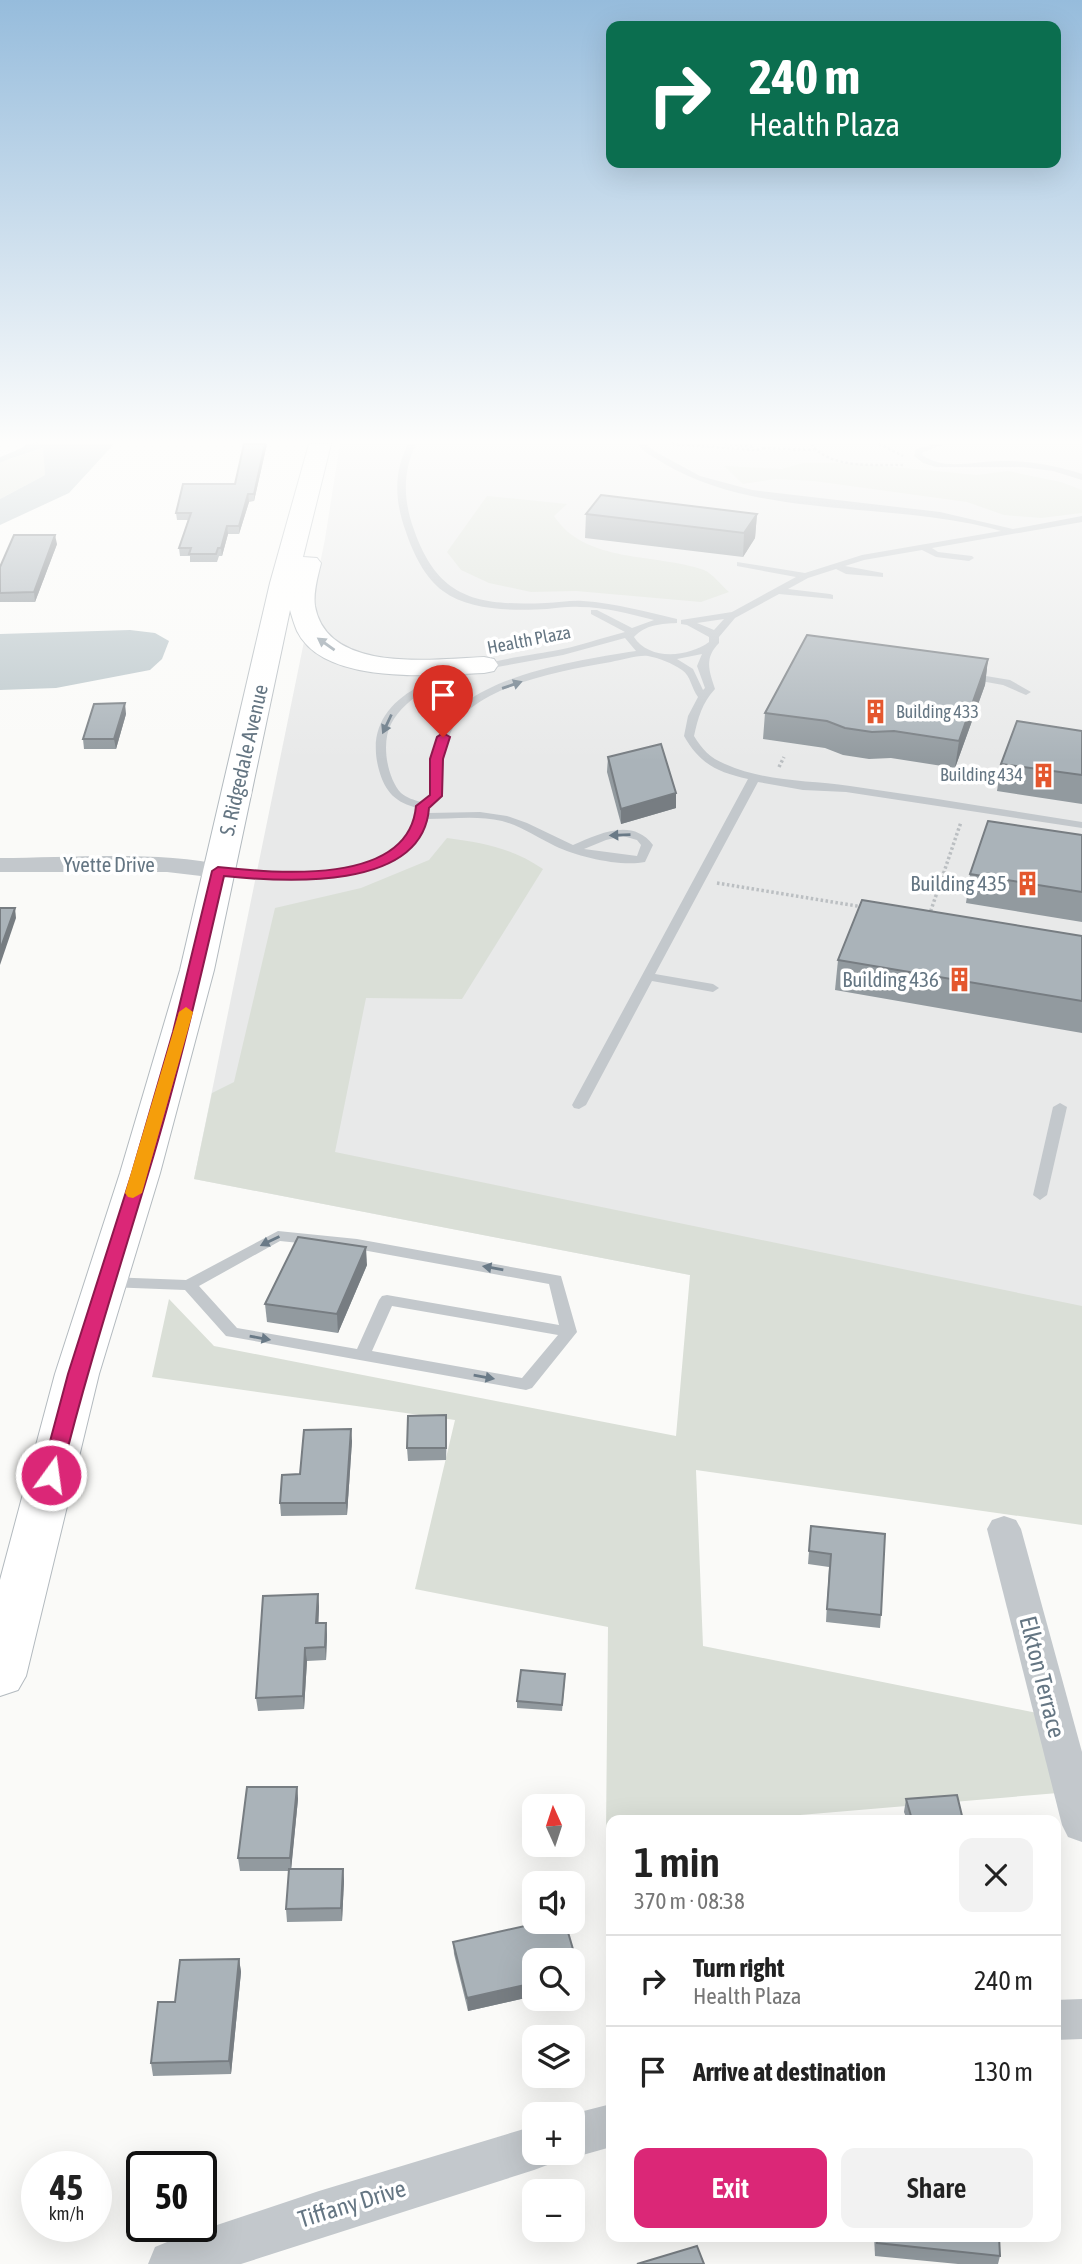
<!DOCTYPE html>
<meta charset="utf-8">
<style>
:root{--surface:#fff;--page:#f2f2f2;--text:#222;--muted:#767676;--line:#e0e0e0;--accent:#db2777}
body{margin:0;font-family:"Asap Condensed",sans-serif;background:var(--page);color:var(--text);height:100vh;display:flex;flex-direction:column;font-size:26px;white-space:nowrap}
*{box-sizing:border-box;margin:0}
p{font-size:23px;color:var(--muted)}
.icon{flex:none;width:38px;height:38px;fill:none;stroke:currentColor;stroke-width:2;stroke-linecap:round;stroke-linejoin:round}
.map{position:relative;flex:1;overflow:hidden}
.panel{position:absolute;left:606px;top:1815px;width:455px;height:427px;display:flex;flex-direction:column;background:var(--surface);border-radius:14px;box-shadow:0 7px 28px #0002}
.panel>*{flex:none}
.top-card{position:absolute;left:606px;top:21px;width:455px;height:147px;border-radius:14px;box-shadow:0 7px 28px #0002;background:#0b6e4f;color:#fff;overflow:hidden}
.needle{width:46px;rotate:357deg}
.buttons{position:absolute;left:522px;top:1794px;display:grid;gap:14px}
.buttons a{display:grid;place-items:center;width:63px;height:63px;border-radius:14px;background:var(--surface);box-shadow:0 7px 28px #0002;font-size:35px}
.speed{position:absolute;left:21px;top:2151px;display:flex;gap:14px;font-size:35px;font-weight:700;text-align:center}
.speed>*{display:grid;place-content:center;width:91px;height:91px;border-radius:50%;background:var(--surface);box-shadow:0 7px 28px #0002;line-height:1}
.speed small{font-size:18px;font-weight:400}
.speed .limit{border:4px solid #111;border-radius:10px;background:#fff;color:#111}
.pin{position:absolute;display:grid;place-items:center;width:60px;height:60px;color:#fff;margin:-72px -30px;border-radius:50% 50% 50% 0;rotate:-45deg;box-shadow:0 0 7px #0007}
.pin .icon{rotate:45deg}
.me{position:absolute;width:77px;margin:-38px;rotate:14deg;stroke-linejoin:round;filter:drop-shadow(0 0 5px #0008)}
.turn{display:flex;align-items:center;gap:24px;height:147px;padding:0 28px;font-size:32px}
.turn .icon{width:91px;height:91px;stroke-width:2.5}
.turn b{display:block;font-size:49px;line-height:60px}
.round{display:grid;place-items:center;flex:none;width:74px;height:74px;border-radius:14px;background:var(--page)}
.headline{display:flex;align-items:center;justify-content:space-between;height:119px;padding:0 28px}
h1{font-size:42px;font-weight:600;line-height:52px}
.action{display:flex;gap:14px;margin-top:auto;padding:14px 28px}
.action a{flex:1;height:80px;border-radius:14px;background:var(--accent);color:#fff;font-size:28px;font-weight:600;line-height:80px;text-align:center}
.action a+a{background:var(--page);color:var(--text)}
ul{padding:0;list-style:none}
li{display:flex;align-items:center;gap:21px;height:91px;padding:0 28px;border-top:2px solid var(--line)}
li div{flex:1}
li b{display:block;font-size:26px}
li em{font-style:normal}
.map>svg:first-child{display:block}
</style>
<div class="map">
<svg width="1082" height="2264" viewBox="0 0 1082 2264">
<rect width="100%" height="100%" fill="#fafaf8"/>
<path fill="#e8e9e9" d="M 340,444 L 1082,444 L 1082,1456 L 690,1275 L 194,1179 L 325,539 Z"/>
<g fill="#dadfd7">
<path d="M 44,448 L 45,475 L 0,499 L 0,462 Z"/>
<path d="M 803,463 L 851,463 L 977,475 L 1008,471 L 1061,482 L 1082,490 L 1082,513 L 1041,518 L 1004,515 L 967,502 L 814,481 L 776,479 L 743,484 L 724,466 L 782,469 Z"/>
<path d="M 487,496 L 567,504 L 554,516 C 585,564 656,553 704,570 C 713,574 721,585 729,592 L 701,602 L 576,591 L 531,592 L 489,583 L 461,570 L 447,552 Z"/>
<path d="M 447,838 C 484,843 512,848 543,869 L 462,999 L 366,998 L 335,1152 L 1082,1306 L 1082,1525 L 696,1470 L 703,1646 L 1057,1717 L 1070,1792 L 743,1820 L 611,1820 L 611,1831 L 606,1832 L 608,1627 L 415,1589 L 455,1420 L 152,1377 L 169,1299 L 214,1346 L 676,1436 L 690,1275 L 194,1179 L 212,1093 L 234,1082 L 275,908 L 361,888 L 429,860 Z"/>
</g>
<g fill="#bbc7cb">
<path d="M 27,444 L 114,444 L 69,493 L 0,525 L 0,499 L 45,475 L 43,448 L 0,462 L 0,459 L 10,457 Z"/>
<path d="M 130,630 L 155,633 L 169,641 L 162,659 L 150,670 L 56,688 L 0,690 L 0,634 Z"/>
</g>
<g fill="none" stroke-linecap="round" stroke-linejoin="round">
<path stroke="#bbc7cb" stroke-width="5" d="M 0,460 L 37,444"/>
<defs>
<path id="secondary" d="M 309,444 L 331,444 L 303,557 L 317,558 L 321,563 C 318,576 313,592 315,606 C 327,674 434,659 484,657 L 494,659 L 498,665 L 494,671 L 484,673 C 433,675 324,686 297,631 C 294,624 292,617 290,610 L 214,970 L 160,1173 L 99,1374 L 26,1676 L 18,1690 L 0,1696 L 0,1580 L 55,1374 L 120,1173 L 180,970 L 270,583 Z"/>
</defs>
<use href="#secondary" stroke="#b3babf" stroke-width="2"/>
<g stroke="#bbbfc2" stroke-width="2.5" stroke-dasharray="2.5 2.5" stroke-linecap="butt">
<path d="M 672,444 L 756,450 L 766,448"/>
<path d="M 725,444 L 755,447"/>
<path d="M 811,444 C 831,470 875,464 905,465"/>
<path d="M 879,444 L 903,456"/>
<path d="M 763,448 L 814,450"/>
</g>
<g stroke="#bbbfc2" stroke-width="3.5" stroke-dasharray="2.5 2.5" stroke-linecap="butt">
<path d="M 779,767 L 784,757"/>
<path d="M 717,883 L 863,907"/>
<path d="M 929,916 L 961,822"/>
</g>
<g fill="#c3c8cc" fill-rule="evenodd">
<path d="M 408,444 L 416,444 C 403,471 403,498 413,527 C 437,598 475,606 546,603 C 558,603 571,600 583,601 C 615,603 647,612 677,619 L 677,623 C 662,624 646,624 634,637 C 649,661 689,657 709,642 L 709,637 L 687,625 L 681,624 L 681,620 L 732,612 L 796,577 L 737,566 L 737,562 L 805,573 L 862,555 L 1001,531 C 893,500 760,521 663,463 C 654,457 644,453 638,444 L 646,444 L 654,451 L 700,476 L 752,490 L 940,512 L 1013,529 L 1082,516 L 1082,522 L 932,548 L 938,552 L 972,556 L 974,558 L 969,561 L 936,557 L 922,550 L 864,560 L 845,566 L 883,573 L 883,577 L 846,574 L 836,569 L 808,578 L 788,589 L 830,594 L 833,595 L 833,599 L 779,594 L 735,618 L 719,637 L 719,643 C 704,658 709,671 715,689 C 702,703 698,718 694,736 C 702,749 710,758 725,764 C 766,782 807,780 850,786 C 928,797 1005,810 1082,822 L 1082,828 L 846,792 L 803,790 L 758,782 L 655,974 L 713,984 L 719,988 L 713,992 L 652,981 L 586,1105 L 579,1109 L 574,1108 L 572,1105 L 748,779 C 717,772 700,764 684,736 L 688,716 L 698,697 C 691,688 691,676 682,670 C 672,663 659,658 648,656 C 637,655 622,660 611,662 C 565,670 496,682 462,716 C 442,736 441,769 442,796 L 428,808 L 428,813 L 480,812 L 507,816 L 527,823 L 573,845 C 599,834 632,817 653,845 L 645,862 C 621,867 578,857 555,846 C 538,838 521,826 502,821 C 477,815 451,819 426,819 C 422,834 416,845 404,855 C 369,882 291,879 249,877 C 238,876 221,878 212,871 L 218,867 C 265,872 383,882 411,834 C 415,827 415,816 418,808 C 396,803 385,792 379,770 C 353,676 492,662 553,651 C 577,647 601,638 625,632 L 591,614 L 591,610 L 597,610 L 632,628 L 654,620 C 630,614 605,607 580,607 C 569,606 558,608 547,609 C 516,611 469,611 443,591 C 425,578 413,553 406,532 C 395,502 393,473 408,444 ZM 724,619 L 714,630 L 697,623 ZM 625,638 L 636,651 C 584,659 509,671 466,702 L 435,686 L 486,669 L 563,655 ZM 702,654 L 697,666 L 705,688 L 703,690 L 693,669 L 677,659 ZM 427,690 L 460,707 C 434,729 430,763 430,795 L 421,802 C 414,800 407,798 401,793 C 387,778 381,743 391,724 C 399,709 412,698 427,690 ZM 623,836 L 637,840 L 641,845 L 637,856 L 584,849 L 606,840 Z"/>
<path d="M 934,444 L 946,444 L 923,452 L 922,455 C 946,472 977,460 1004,461 C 1028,461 1052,465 1076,472 L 1082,474 L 1082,480 L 1053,471 L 1022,467 L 936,467 L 923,463 L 914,456 L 916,449 Z"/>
<path d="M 968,673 L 1010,680 L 1031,692 L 1026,695 L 1003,685 L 964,678 L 963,676 Z"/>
<path d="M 1060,1103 L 1067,1107 L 1047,1195 L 1040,1200 L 1033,1195 L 1053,1107 Z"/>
<path d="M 278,1231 L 357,1239 L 561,1276 L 577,1332 L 532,1388 L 526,1390 L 232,1337 L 226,1336 L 185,1290 L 108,1287 L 100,1282 L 108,1277 L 186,1280 ZM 280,1241 L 357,1249 L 549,1284 L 559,1325 L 387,1295 L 382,1296 L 379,1300 L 357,1349 L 237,1328 L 199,1286 ZM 392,1306 L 558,1335 L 522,1378 L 372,1351 Z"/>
</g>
<g fill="#c3c8cc" fill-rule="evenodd">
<path d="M 0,858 C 68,858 161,850 226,866 L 230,871 L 226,876 L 218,878 L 167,872 L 0,872 Z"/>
<path d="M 1004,1516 L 1016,1520 L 1021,1529 L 1082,1752 L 1082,1842 L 1068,1837 L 1062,1825 L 987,1529 L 992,1520 Z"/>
<path d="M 1082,1999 L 1082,2039 L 1055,2040 L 1055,2000 Z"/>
<path d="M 611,2104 L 611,2147 L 572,2158 L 559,2152 L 572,2152 L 572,2114 Z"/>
<path d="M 534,2126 L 534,2152 L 555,2152 L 550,2164 L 534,2170 L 241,2264 L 148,2264 L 155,2247 L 172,2240 L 319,2191 Z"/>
</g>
<use href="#secondary" fill="#fff" fill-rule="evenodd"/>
</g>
<g fill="#929a9f">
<path d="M 244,444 L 267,444 L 254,501 L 249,502 L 239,534 L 228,534 L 222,556 L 219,556 L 217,562 L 190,562 L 190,556 L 180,556 L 179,548 L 188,520 L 177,520 L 176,513 L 235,484 Z"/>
<path d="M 586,514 L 757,514 L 755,538 L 743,557 L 585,538 Z"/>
<path d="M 57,544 L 35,602 L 0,602 L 0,567 Z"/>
<path d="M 988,659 L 985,685 L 955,768 L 891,758 L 869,759 L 843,755 L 825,748 L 763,739 L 765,713 Z"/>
<path d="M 126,714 L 116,749 L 84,749 L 83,739 Z"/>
<path d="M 1082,731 L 1082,804 L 997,791 L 1001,764 Z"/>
<path d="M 608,757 L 676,808 L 621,824 L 607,772 Z"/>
<path d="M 1082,835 L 1082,922 L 966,903 L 970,874 Z"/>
<path d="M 1082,936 L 1082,1033 L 835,990 L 838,960 Z"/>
<path d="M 367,1265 L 338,1333 L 267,1322 L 265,1304 Z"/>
<path d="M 447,1428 L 446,1460 L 408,1461 L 407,1448 Z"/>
<path d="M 352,1441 L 347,1515 L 281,1516 L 280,1503 L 300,1474 Z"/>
<path d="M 811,1526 L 881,1615 L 880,1628 L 826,1622 L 829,1567 L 808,1564 Z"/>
<path d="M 318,1594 L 319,1607 L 318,1623 L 326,1623 L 327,1635 L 326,1660 L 307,1661 L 304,1709 L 258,1711 L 256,1698 Z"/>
<path d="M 565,1680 L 562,1711 L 517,1708 L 517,1701 Z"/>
<path d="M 297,1787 L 298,1799 L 291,1869 L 343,1869 L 344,1881 L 342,1921 L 287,1922 L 286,1909 L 289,1871 L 240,1871 L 238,1858 Z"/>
<path d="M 906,1799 L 963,1820 L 906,1817 L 904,1812 Z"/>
<path d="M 543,1922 L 565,1922 L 580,1973 L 579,1986 L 572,1987 L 572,1960 L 534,1960 L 534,1996 L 468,2011 L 454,1954 L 453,1942 Z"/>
<path d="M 239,1959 L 241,1972 L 231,2074 L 153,2076 L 151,2063 L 175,2002 Z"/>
<path d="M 874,2236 L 999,2236 L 1000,2256 L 998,2264 L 958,2264 L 875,2256 Z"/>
</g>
<g fill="#777d82">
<path d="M 265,444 L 267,444 L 254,501 L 254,494 Z"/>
<path d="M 248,494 L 249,502 L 239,534 L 239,526 Z"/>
<path d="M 757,514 L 755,538 L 743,557 L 744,533 Z"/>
<path d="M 227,526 L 228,534 L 222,556 L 221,548 Z"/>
<path d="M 55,535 L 57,544 L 35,602 L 34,592 Z"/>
<path d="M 988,659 L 985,685 L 955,768 L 959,741 Z"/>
<path d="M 125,703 L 126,714 L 116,749 L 114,739 Z"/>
<path d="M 676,793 L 676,808 L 621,824 L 621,809 Z"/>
<path d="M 15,908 L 16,918 L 0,965 L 0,950 Z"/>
<path d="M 366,1247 L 367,1265 L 338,1333 L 337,1314 Z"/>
<path d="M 351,1429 L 352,1441 L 347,1515 L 346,1503 Z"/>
<path d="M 318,1594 L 319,1607 L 318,1636 L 316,1623 Z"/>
<path d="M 326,1623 L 327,1635 L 326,1660 L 325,1647 Z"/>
<path d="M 305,1648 L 307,1661 L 304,1709 L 303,1696 Z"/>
<path d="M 297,1787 L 298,1799 L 291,1871 L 290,1858 Z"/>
<path d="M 343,1869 L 344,1881 L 342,1921 L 341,1908 Z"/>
<path d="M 239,1959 L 241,1972 L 231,2074 L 229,2061 Z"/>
<path d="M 580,1973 L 579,1986 L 572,1987 L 572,1975 Z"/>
<path d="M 534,1983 L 534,1996 L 468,2011 L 467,1998 Z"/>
</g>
<g fill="#aab3b9" stroke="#777d82" stroke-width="2">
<path d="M 244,444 L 265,444 L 254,494 L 248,494 L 239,526 L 227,526 L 221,548 L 218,548 L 216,554 L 189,554 L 191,548 L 179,548 L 191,513 L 176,513 L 183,484 L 235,484 Z"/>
<path d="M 601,495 L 757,514 L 744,533 L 586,514 Z"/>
<path d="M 14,535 L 55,535 L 34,592 L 0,593 L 0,567 Z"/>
<path d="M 807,635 L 988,659 L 959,741 L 894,731 L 872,732 L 845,728 L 827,721 L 765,713 Z"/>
<path d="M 125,703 L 114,739 L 83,739 L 94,704 Z"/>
<path d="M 1017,721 L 1082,731 L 1082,775 L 1001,764 Z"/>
<path d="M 661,744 L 676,793 L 621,809 L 608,757 Z"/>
<path d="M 988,821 L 1082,835 L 1082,892 L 970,874 Z"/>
<path d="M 862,900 L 1082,936 L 1082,1001 L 838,960 Z"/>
<path d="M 0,908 L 15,908 L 0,950 Z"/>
<path d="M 298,1237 L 366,1247 L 337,1314 L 265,1304 Z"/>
<path d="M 446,1415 L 446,1448 L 407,1448 L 408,1416 Z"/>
<path d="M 351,1429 L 346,1503 L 280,1503 L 282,1475 L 300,1474 L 304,1430 Z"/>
<path d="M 811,1526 L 885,1534 L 881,1615 L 827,1609 L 831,1554 L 809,1551 Z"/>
<path d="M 318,1594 L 316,1623 L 326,1623 L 325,1647 L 305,1648 L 303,1696 L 256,1698 L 263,1596 Z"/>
<path d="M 521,1670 L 565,1674 L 562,1705 L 517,1701 Z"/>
<path d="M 247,1787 L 297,1787 L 290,1858 L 238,1858 Z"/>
<path d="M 957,1795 L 963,1820 L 862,1820 L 911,1816 L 906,1799 Z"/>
<path d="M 289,1869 L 343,1869 L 341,1908 L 286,1909 Z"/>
<path d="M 543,1922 L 565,1922 L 580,1973 L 572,1975 L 572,1960 L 534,1960 L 534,1983 L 467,1998 L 453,1942 Z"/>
<path d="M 239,1959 L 229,2061 L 151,2063 L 158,2002 L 175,2002 L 180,1960 Z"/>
<path d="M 877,2236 L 999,2236 L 1000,2256 L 877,2243 Z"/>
<path d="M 697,2246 L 704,2264 L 637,2264 Z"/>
</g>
<defs><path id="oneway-solid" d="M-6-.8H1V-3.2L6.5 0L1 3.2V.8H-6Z" transform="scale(1.75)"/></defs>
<use fill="#939fa8" href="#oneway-solid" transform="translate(326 644) rotate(-145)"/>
<g fill="#6a7a87">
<use href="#oneway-solid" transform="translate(512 685) rotate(-19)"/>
<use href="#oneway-solid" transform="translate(387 724) rotate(115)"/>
<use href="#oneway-solid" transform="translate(620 835) rotate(178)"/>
<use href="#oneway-solid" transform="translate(270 1241) rotate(154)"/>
<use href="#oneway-solid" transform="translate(493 1268) rotate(-170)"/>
<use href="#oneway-solid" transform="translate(260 1338) rotate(10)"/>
<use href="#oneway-solid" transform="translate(484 1377) rotate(10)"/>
</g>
<linearGradient id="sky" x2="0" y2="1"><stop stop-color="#96bcdc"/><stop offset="0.58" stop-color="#fdfdfc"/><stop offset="1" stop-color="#fdfdfc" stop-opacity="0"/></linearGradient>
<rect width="1082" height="761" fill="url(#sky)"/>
<path fill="#db2777" stroke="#8e194d" stroke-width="2" d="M 443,733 L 450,737 L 443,759 L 442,796 L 429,808 C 423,892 283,882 224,876 C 201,976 178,1076 148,1174 C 118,1274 86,1373 61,1475 L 58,1480 L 44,1480 L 41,1475 L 68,1374 L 132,1173 L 173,1032 L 212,871 L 218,867 C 275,873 409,887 416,806 L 430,795 L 430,759 L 437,737 Z"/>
<path fill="#f59e0b" d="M 186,1007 L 193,1012 L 142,1193 L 133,1198 L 128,1197 L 125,1193 L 179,1012 Z"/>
<defs>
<symbol id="building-bare" viewBox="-9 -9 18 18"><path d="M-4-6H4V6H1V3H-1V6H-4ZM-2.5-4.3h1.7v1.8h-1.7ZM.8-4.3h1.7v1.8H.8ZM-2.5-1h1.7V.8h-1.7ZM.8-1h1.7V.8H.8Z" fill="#e4572e" stroke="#fff" stroke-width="2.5" paint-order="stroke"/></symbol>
</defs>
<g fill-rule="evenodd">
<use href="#building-bare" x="858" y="694" width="35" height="35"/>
<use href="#building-bare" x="1026" y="758" width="35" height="35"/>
<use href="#building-bare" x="1010" y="866" width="35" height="35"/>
<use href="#building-bare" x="942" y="962" width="35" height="35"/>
</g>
<g text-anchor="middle" stroke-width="7" stroke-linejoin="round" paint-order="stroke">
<g font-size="18" fill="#657683" stroke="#fff">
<text transform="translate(529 640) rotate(-11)" y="6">Health Plaza</text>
</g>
<g font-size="18" fill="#657683" stroke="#fff" text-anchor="start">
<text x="896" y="718">Building 433</text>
<text x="1023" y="781" text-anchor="end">Building 434</text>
</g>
<g font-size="21" fill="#657683" stroke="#fff">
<text transform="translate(244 760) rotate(-77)" y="7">S. Ridgedale Avenue</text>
<text x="109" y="872">Yvette Drive</text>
</g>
<g font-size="21" fill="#657683" stroke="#fff" text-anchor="end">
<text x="1007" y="891">Building 435</text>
<text x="939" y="987">Building 436</text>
</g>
<g font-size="24" fill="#657683" stroke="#fff">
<text transform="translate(1042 1677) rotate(76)" y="8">Elkton Terrace</text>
<text transform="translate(352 2204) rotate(-17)" y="8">Tiffany Drive</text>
</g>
</g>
</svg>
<div class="buttons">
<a><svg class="needle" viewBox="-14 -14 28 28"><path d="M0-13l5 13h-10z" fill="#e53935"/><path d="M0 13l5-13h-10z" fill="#767676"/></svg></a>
<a><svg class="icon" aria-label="sound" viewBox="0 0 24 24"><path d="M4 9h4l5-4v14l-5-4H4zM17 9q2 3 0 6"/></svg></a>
<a><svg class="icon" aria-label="search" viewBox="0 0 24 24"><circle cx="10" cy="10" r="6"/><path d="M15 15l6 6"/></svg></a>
<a><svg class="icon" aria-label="layers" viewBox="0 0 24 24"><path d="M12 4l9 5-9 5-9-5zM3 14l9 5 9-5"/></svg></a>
<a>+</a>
<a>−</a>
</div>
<div class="speed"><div>45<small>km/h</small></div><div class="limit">50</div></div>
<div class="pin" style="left:443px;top:737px;background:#d93025"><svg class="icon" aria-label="arrive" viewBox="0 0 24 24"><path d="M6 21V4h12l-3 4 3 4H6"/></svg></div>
<svg class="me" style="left:51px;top:1475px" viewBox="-20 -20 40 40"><circle r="17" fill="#db2777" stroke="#fff" stroke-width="3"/><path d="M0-11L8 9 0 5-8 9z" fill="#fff"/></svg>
<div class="top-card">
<div class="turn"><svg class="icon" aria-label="right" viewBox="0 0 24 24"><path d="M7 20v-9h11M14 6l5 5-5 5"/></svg><div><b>240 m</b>Health Plaza</div></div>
</div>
<section class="panel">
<div class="headline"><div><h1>1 min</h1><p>370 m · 08:38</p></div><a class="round"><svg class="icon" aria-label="close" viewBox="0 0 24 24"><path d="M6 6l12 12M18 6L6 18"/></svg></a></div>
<ul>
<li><svg class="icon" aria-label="right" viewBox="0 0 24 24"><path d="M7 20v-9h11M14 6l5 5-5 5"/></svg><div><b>Turn right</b><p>Health Plaza</p></div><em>240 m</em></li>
<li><svg class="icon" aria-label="arrive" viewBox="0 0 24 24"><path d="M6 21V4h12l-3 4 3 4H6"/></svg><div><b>Arrive at destination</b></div><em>130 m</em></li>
</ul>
<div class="action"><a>Exit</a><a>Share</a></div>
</section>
</div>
